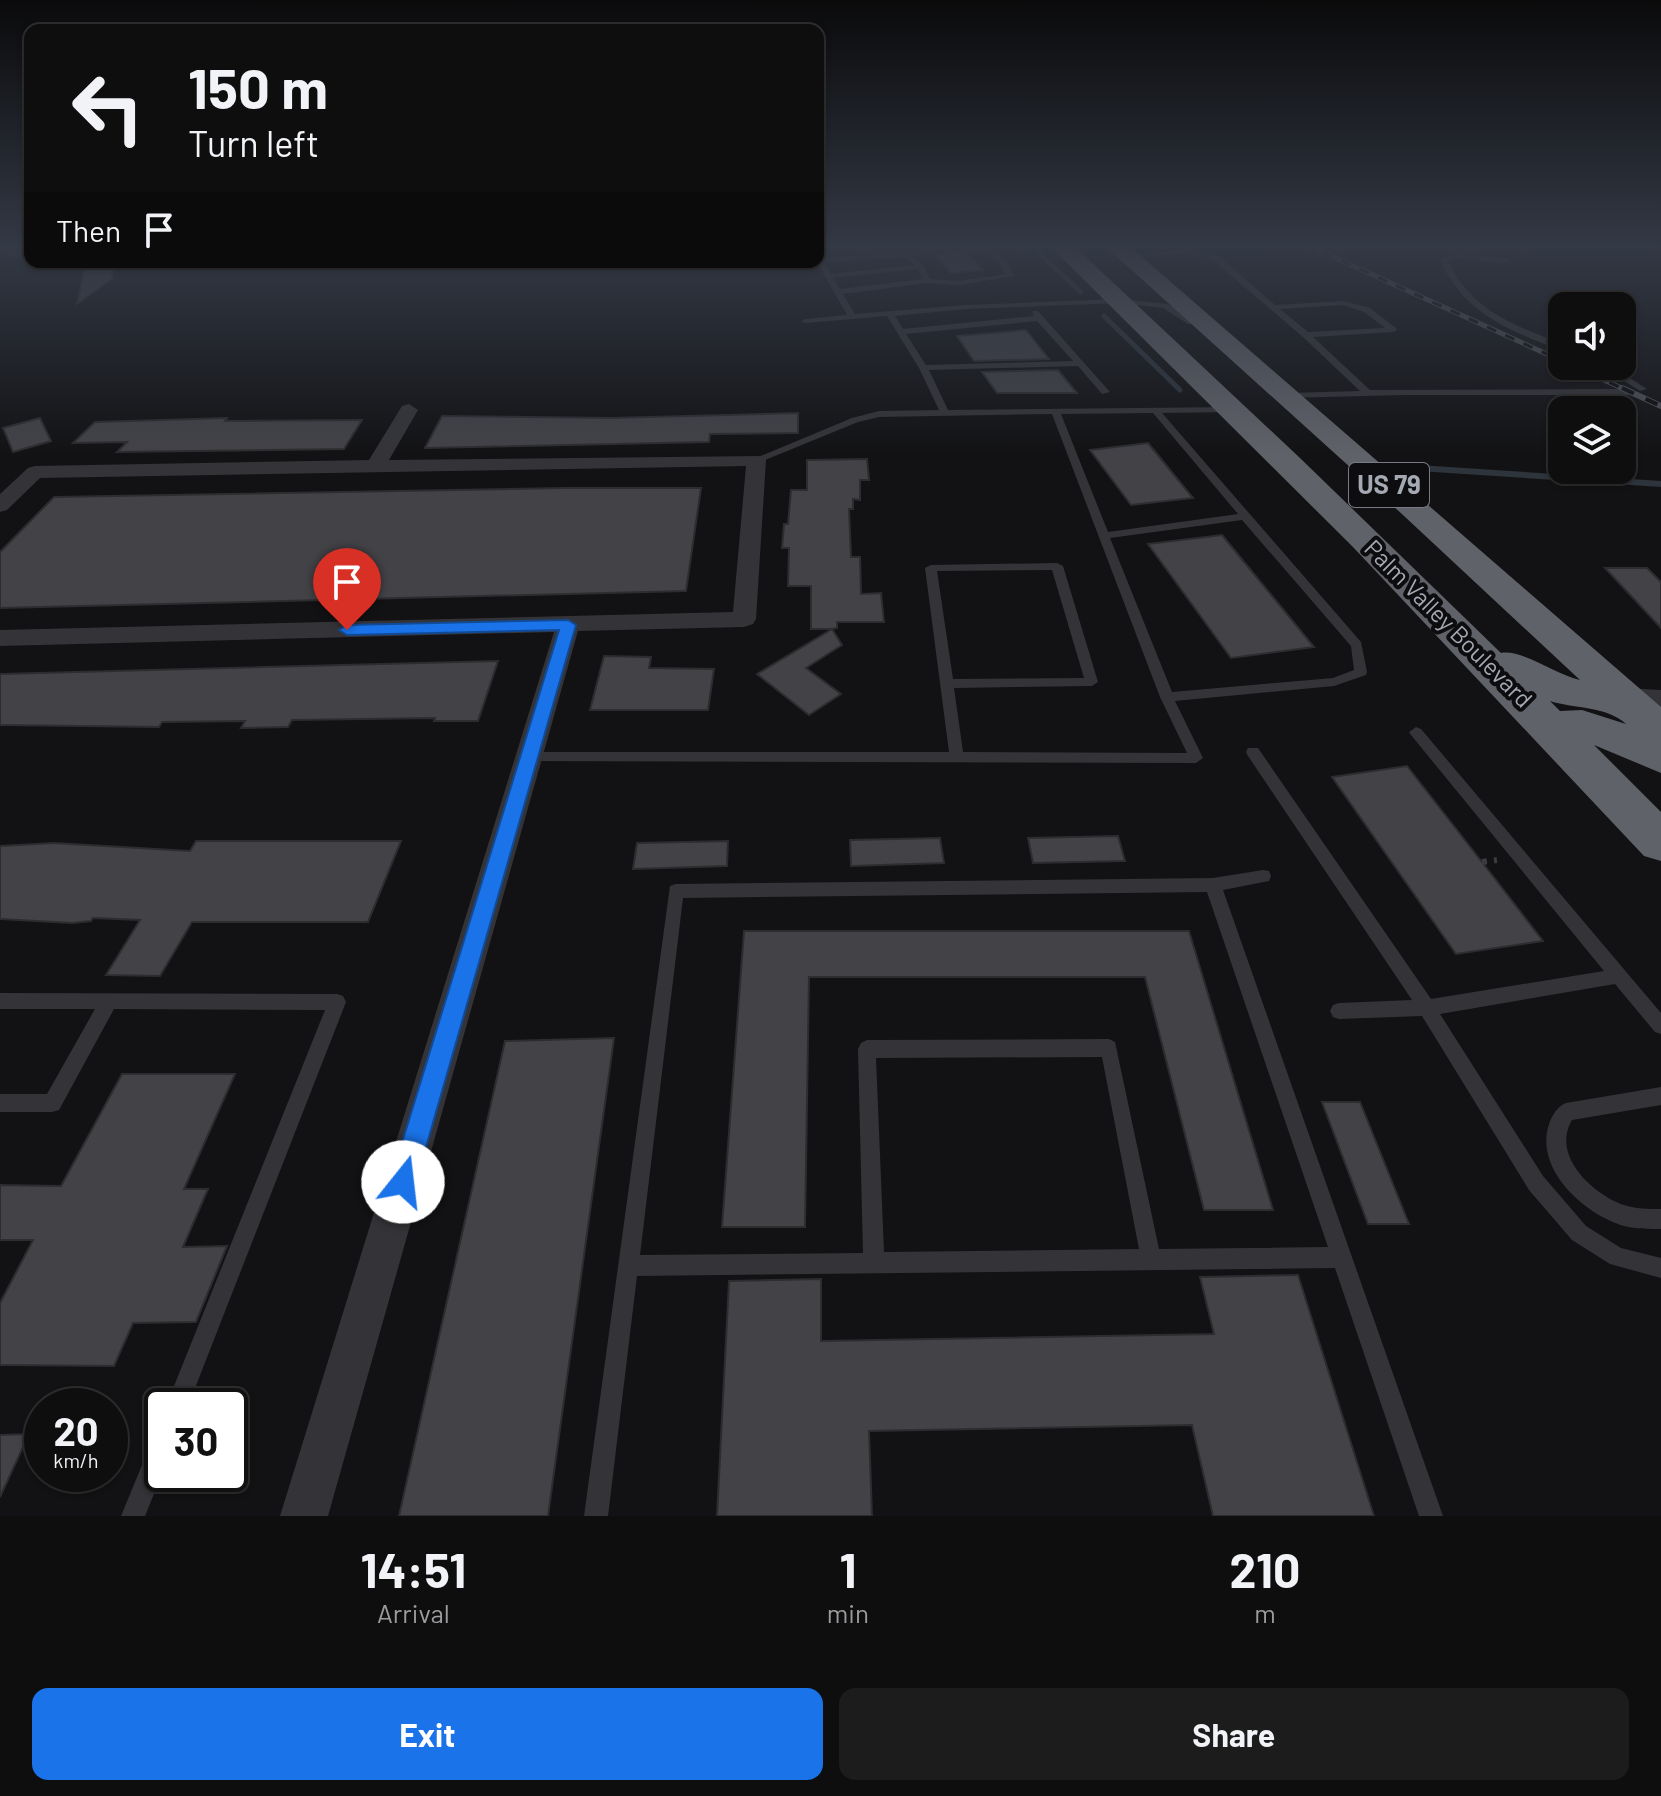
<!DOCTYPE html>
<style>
:root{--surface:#0e0e0f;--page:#1c1c1d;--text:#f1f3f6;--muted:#9b9c9e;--line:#2e2e2f;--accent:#1a73e8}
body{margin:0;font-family:Barlow,sans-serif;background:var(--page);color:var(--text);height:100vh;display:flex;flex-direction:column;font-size:30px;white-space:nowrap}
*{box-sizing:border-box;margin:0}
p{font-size:26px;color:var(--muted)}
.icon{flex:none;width:44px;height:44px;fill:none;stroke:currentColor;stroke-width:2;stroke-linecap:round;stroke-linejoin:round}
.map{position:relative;height:1516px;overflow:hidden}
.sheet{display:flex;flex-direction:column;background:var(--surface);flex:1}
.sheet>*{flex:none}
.guide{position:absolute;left:24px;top:24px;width:800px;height:244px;border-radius:16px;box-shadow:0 2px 6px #0004,0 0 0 2px var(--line);background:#0e0e0f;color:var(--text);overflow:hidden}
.controls{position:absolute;left:1548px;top:292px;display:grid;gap:16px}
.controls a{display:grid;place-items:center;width:88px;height:88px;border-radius:16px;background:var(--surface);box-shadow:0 2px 6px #0004,0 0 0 2px var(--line);font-size:40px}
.speed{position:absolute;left:24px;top:1388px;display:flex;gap:16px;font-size:40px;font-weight:700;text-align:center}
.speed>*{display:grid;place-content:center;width:104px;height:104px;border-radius:50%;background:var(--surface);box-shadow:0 2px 6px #0004,0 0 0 2px var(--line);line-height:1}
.speed small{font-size:20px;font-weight:400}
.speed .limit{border:4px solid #111;border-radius:12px;background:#fff;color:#111}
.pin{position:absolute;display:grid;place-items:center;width:68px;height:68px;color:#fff;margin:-82px -34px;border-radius:50% 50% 50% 0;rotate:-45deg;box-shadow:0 0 8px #0007}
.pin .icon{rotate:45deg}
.me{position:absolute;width:88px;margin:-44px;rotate:16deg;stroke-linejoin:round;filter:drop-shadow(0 0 6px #0008)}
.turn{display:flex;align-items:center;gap:28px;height:168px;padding:0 32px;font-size:36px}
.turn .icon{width:104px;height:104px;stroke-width:2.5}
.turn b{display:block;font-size:56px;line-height:68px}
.then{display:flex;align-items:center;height:76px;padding:0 32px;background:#0003;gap:16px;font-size:30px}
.eta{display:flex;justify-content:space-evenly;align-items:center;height:136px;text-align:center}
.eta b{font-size:48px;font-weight:700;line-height:56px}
.button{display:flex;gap:16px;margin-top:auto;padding:16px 32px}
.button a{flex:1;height:92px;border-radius:16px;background:var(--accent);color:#fff;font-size:32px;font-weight:700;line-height:92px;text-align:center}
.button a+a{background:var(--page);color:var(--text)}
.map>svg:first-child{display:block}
</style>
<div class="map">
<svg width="1661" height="1516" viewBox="0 0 1661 1516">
<rect width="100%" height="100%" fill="#121214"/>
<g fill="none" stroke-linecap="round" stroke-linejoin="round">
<g stroke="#2d343b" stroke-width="5">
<path d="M 1029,244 L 1081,292"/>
<path d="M 1104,316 L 1180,390"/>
</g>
<path stroke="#2d343b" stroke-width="6" d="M 1403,467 L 1661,484"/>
</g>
<g fill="#424247" stroke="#2d2d30" stroke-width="2">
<path d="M 966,251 L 983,270 L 951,273 L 934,254 Z"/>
<path d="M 86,262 L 115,262 L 112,279 L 77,304 Z"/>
<path d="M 1026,330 L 1049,359 L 974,361 L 957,336 Z"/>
<path d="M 1058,370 L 1077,393 L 997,393 L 982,372 Z"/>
<path d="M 798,413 L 798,433 L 710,434 L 709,442 L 425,448 L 442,416 L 611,418 Z"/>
<path d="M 40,418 L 51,441 L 13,452 L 3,428 Z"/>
<path d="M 227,418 L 225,421 L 362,420 L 344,449 L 117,452 L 127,442 L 73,443 L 95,422 Z"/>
<path d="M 1148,443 L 1193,498 L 1131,505 L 1090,450 Z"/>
<path d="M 867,459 L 869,480 L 860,480 L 860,500 L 853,499 L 853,509 L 849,509 L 851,557 L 860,557 L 861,594 L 881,593 L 884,622 L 837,622 L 837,628 L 832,629 L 842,645 L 806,668 L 841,694 L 809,715 L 757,674 L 832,629 L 811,629 L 811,586 L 788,586 L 789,548 L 782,548 L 784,524 L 788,524 L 791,490 L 807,490 L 807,460 Z"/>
<path d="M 564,488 L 701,488 L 686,591 L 0,608 L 0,552 L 54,497 Z"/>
<path d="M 1222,535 L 1314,647 L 1231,658 L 1148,544 Z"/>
<path d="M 1605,568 L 1647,568 L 1661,582 L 1661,628 Z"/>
<path d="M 604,656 L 651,657 L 649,668 L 714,669 L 708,710 L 590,710 Z"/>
<path d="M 498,661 L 478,721 L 434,721 L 435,718 L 292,720 L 288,727 L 241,728 L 245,721 L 162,722 L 159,727 L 0,725 L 0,674 Z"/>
<path d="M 1407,766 L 1482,862 L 1543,941 L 1456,954 L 1332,777 Z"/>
<path d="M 1118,836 L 1125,861 L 1033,863 L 1028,838 Z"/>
<path d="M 940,838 L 944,863 L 851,866 L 850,840 Z"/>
<path d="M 196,841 L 401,841 L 368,922 L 192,922 L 160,976 L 106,975 L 140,920 L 93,918 L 91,921 L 72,923 L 0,919 L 0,846 L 54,843 L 190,851 Z"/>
<path d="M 728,841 L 727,866 L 633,869 L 637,843 Z"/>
<path d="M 744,931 L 1189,931 L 1273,1210 L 1204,1210 L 1145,977 L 809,977 L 805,1227 L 722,1227 Z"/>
<path d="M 614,1038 L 548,1516 L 399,1516 L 505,1041 Z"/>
<path d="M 122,1074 L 235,1074 L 184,1189 L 208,1189 L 183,1247 L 227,1246 L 196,1322 L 133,1323 L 114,1366 L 0,1365 L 0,1303 L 33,1240 L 0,1240 L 0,1185 L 61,1186 Z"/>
<path d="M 1322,1102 L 1360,1102 L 1409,1224 L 1368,1224 Z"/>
<path d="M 1298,1275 L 1374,1516 L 1213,1516 L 1192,1425 L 869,1431 L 872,1516 L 717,1516 L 729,1281 L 821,1279 L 821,1341 L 1214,1334 L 1200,1277 Z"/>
<path d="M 29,1434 L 0,1497 L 0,1435 Z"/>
</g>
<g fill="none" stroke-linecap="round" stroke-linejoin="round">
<path stroke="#3a3b3f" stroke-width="6" stroke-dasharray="5 7" stroke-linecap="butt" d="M 1482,862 L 1497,860"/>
<g fill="#343438" fill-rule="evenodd">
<path d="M 948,244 C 975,244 1002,246 1014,276 L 959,285 L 926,283 L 843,294 L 855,314 L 965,305 L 1120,299 L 1168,304 L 1194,320 L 1194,324 L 1188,324 L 1163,308 L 1120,303 L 965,309 L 895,316 L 903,329 L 1034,316 L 1032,311 L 1038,311 L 1110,392 L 1102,394 L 1078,366 L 929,370 L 948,410 L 1234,407 L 1236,409 L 1231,412 L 1162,413 L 1361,642 L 1367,672 L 1366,675 L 1334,686 L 1175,701 L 1203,758 L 1196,763 L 524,761 L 522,757 L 524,753 L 529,752 L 949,752 L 925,568 L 931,565 L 1057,563 L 1063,566 L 1098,682 L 1092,686 L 954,688 L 963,752 L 1187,753 L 1160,697 L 1052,414 L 879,417 L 858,422 L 760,462 L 751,460 L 852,418 L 879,411 L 939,410 L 919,368 L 887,316 L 805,323 L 801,321 L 805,319 L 847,315 L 817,262 L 818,258 L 905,253 ZM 967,247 C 984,250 998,258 1006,274 L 959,281 L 930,279 L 923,265 L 912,256 L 943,249 ZM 904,257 L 911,261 L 915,265 L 831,274 L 824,262 ZM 918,269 L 922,279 L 840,289 L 833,278 ZM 1037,321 L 1073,361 L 926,365 L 906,334 ZM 1153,413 L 1238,514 L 1108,532 L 1061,414 ZM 1242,520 L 1351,646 L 1354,670 L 1333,678 L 1172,692 L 1110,538 ZM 1052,570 L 1084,678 L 953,679 L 937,571 Z"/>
<path d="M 1181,244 L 1188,244 L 1194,249 L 1220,257 L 1275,305 L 1343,301 L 1370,308 L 1396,328 L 1397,330 L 1393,332 L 1313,337 L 1370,390 L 1630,389 L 1635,392 L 1630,395 L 1402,395 L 1286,398 L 1286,394 L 1289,393 L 1360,391 L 1303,337 L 1214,261 L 1191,253 L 1127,258 L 1123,256 L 1185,249 ZM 1343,305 L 1364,312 L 1385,328 L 1308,332 L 1280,309 Z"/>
<path d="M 1456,254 L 1510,259 L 1507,263 L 1456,258 L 1448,260 C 1468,309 1516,326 1562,344 L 1562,350 C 1511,333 1461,311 1440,259 Z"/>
<path d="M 1601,366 L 1611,366 L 1647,389 L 1640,391 Z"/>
<path d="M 1416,727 L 1421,729 L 1661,1013 L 1661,1034 L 1655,1032 L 1615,984 L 1440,1014 L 1543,1176 L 1586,1226 L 1621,1248 L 1661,1258 L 1661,1278 L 1610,1264 L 1572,1240 L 1529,1190 L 1422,1016 L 1339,1019 L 1333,1017 L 1330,1011 L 1333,1005 L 1339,1003 L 1412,1000 L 1248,756 L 1246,752 L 1248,748 L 1258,748 L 1431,999 L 1604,971 L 1411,735 L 1409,732 Z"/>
<path d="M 1263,870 L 1269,871 L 1271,876 L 1269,881 L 1223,890 L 1443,1516 L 1419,1516 L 1335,1268 L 637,1276 L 608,1516 L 584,1516 L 670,886 L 676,884 L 1213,878 ZM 1207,892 L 1328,1247 L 1159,1249 L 1115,1042 L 1109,1039 L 867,1040 L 861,1043 L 858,1049 L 863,1253 L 640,1255 L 683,898 ZM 1102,1057 L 1139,1249 L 884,1252 L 876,1058 Z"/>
<path d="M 0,993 L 337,994 L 343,996 L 346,1002 L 188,1406 L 166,1406 L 325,1010 L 114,1009 L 59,1110 L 52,1112 L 0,1112 L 0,1094 L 47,1094 L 95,1009 L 0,1009 Z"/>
<path d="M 1661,1087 L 1661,1105 L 1572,1120 C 1551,1155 1592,1194 1624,1205 C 1635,1209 1649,1209 1661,1209 L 1661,1229 C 1649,1229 1636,1229 1624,1226 C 1587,1215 1540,1175 1547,1132 C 1549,1121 1555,1107 1566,1103 Z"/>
<path d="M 162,1432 L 162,1474 L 145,1516 L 121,1516 L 154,1436 Z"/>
</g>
<g fill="#343438" fill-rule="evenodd">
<path d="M 0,244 L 20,247 L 30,253 L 30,262 L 35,262 L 25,262 L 0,251 Z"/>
<path d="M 409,404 L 418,410 L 389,460 L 763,456 L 766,460 L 756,619 L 753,624 L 744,627 L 578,631 L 328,1516 L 280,1516 L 554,632 L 0,646 L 0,630 L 733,612 L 746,466 L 40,478 L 7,510 L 0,512 L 0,494 L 28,468 L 35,466 L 369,460 L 402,406 Z"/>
<path d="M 1625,688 L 1661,690 L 1661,708 L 1616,704 L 1612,697 L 1616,690 Z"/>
</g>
<path fill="#606269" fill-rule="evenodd" d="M 1048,244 L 1072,244 L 1300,458 L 1501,653 C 1522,649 1556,675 1580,680 L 1403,515 L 1103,244 L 1127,244 L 1661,707 L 1661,773 L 1594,745 L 1661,812 L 1661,861 L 1644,856 L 1352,546 ZM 1550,701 C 1575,709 1607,706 1626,724 L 1582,710 L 1560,711 Z"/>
<defs>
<g id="rail-far1">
<path d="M 1305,244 L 1562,361"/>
<path d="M 1573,366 L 1626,390"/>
</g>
<path id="rail" d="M 1622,388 L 1661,406"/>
</defs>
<use href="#rail-far1" stroke="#4d4e53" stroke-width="5"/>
<use href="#rail" stroke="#4d4e53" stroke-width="6"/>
<use href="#rail-far1" stroke="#0d0d0f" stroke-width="3" stroke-dasharray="10" stroke-linecap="butt"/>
<use href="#rail" stroke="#0d0d0f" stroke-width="4" stroke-dasharray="13" stroke-linecap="butt"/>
</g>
<linearGradient id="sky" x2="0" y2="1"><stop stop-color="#0a0a0b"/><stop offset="0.54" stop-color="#333945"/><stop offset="1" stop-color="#333945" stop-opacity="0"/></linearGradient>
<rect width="1661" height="456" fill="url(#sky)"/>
<path fill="#1a73e8" stroke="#114b97" stroke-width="2" d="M 568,620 L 576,625 L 416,1182 L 412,1191 L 403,1195 L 394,1191 L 390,1182 L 559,630 L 347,635 L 339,630 L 347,625 Z"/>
<g text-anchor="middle" stroke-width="8" stroke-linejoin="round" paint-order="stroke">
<g font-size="24" fill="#a5a9b3" stroke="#0d0d0f">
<text transform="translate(1448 624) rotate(45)" y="8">Palm Valley Boulevard</text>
</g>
<rect fill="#0d0d0f" stroke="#777a82" stroke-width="2" x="1349" y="463" width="80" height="44" rx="6"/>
<g font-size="26" font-weight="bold" fill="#a5a9b3">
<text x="1389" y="494">US 79</text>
</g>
</g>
</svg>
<div class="controls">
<a><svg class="icon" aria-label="sound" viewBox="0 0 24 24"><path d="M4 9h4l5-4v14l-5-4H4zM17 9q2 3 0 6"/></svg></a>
<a><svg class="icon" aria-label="layers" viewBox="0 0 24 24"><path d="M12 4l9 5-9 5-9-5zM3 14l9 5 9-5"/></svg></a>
</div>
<div class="speed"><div>20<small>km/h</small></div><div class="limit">30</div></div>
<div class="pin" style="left:347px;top:630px;background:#d93025"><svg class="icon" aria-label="arrive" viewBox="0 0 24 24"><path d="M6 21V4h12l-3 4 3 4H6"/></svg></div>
<svg class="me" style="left:403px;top:1182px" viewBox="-20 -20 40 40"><circle r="19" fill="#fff"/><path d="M0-13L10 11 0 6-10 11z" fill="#1a73e8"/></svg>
<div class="guide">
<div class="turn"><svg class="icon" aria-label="left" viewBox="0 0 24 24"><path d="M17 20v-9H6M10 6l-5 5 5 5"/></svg><div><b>150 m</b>Turn left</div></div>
<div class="then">Then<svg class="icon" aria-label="arrive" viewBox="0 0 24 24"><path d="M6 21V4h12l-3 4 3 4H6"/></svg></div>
</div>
</div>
<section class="sheet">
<div class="eta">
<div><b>14:51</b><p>Arrival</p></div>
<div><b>1</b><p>min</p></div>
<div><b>210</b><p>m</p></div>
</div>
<div class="button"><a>Exit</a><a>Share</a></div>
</section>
